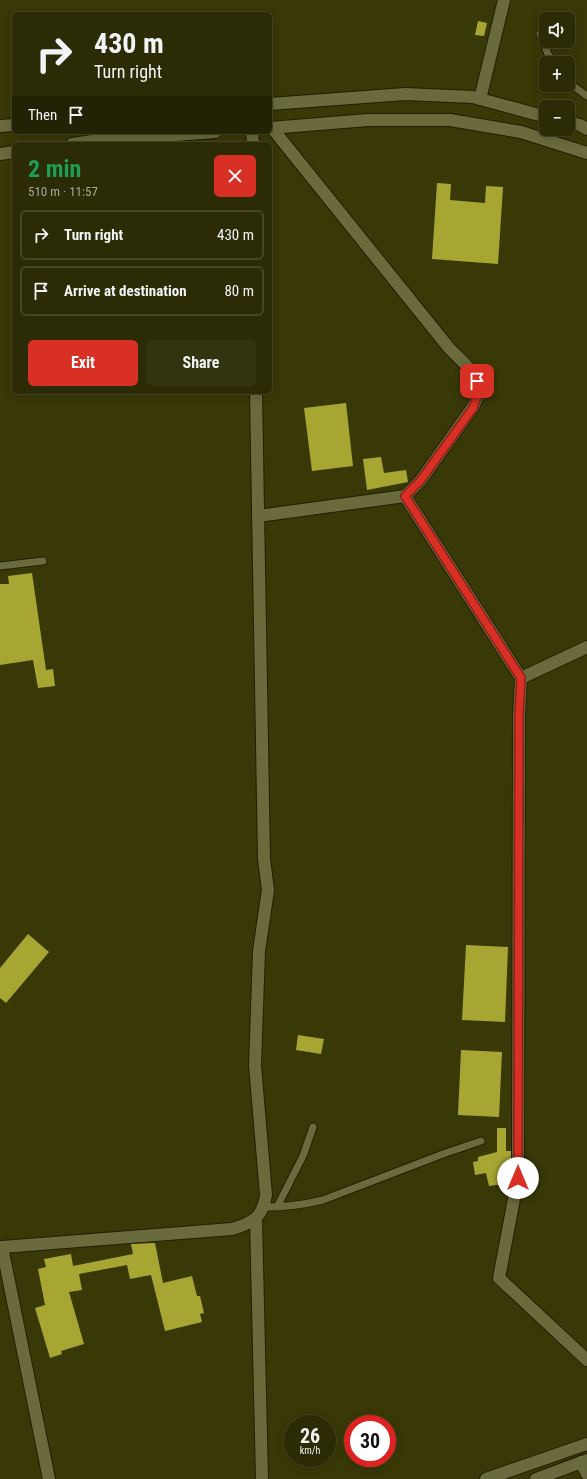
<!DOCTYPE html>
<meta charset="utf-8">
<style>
:root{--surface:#2b2b05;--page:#33330f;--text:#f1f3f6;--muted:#a6a79a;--line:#474727;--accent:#d93025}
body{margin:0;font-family:"Roboto Condensed",sans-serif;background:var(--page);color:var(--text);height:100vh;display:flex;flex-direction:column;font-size:15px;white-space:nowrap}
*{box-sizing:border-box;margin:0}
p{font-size:13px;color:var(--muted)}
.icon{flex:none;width:22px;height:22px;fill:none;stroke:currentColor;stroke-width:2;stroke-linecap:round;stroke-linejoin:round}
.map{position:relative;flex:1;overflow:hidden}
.sheet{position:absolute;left:12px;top:142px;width:260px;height:252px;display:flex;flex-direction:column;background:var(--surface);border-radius:6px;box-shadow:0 2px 10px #0003,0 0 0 1px var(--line)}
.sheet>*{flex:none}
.guide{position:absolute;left:12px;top:12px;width:260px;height:122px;border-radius:6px;box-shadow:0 2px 10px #0003,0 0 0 1px var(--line);background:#2b2b05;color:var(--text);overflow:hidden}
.buttons{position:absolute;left:539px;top:12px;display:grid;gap:8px}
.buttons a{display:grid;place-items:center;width:36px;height:36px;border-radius:6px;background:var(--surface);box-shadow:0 2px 10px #0003,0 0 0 1px var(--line);font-size:20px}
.speed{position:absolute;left:284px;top:1415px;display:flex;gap:8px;font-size:20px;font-weight:700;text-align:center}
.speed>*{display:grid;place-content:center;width:52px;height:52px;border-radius:50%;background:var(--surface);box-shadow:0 2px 10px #0003,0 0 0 1px var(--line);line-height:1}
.speed small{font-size:10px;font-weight:400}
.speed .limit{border:6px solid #d22;background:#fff;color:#111}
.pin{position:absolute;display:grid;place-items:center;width:34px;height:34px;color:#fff;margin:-17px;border-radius:8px;box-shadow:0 2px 6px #0006}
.me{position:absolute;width:44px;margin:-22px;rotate:0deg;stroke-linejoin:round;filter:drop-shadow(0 0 3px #0008)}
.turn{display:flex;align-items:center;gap:14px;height:84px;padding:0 16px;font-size:18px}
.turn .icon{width:52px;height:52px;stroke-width:2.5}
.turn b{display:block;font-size:28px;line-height:34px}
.then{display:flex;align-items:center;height:38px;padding:0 16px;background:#0003;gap:8px;font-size:15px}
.round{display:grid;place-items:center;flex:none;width:42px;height:42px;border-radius:6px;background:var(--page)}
.head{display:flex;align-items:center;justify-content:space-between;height:68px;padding:0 16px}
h1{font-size:24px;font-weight:700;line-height:30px;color:#1e9e55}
.button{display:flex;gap:8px;margin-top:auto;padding:8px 16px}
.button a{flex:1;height:46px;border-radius:6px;background:var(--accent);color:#fff;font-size:16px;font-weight:700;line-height:46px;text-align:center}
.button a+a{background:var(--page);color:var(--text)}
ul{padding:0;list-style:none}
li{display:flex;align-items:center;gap:12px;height:50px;margin:0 8px 6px;padding:0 8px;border:2px solid var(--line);border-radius:6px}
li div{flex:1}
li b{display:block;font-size:15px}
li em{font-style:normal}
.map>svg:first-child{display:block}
</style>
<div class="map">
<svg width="587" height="1479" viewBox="0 0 587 1479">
<rect width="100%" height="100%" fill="#393907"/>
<g fill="#a7a633">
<path d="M 478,21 L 487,23 L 484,36 L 475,35 Z"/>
<path d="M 437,183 L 451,184 L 450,200 L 485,203 L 486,186 L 503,187 L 498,264 L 432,259 Z"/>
<path d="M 346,403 L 353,466 L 312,471 L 304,408 Z"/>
<path d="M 381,457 L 384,473 L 406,470 L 408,482 L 367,490 L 363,459 Z"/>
<path d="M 32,573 L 46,670 L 53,669 L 55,686 L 38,688 L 33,660 L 0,665 L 0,584 L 9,584 L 8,576 Z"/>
<path d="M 28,934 L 49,952 L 6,1003 L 0,998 L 0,968 Z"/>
<path d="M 466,945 L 508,947 L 505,1022 L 462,1020 Z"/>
<path d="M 298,1035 L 324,1039 L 321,1054 L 296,1050 Z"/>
<path d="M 461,1050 L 502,1052 L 499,1117 L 458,1115 Z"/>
<path d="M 497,1128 L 506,1128 L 506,1151 L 511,1151 L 511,1169 L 501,1170 L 503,1184 L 489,1186 L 486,1173 L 475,1175 L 473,1162 L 478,1161 L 478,1157 L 497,1152 Z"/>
<path d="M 155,1243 L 163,1283 L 192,1276 L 197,1296 L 200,1296 L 204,1313 L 200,1314 L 202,1322 L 165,1331 L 151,1275 L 130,1279 L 127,1265 L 79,1274 L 82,1290 L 69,1292 L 84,1344 L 61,1351 L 62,1354 L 50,1358 L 35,1308 L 45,1305 L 38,1269 L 46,1267 L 44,1259 L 71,1254 L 73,1266 L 133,1254 L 131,1244 Z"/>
</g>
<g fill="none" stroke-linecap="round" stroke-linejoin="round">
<defs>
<g id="lane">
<path d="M 540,34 L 548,54 L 553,63"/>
<path d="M 568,82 L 587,96"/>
<path d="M 0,566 L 43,561"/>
<path d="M 264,1207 C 284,1207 303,1205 323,1200 L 443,1154 L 481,1141"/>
<path d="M 277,1207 L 303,1156 L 313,1127"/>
</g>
<g id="street">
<path d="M 480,99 L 504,0"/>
<path d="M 252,132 L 253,144"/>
<path d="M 405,496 L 521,678 L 519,715 L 518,1178 L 499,1278 L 587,1360"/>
<path d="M 258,516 L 405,496 L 421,480 L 473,407 C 475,403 478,397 478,392 C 479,373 461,361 449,348 L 272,128"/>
<path d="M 521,678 L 587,647"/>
<path d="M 256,1219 L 262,1479"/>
<path d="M 0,1247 L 2,1247 L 49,1479"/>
<path d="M 2,1247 L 232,1229 C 253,1223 263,1217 266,1195 L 255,1065 L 259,951 L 268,890 L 264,859 L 256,392"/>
<path d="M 581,1462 L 587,1474"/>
</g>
<g id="secondary">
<path d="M 270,104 L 405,94 L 473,97 L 546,117"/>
<path d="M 568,122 L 580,125 L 587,129"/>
<path d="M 0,126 L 14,125"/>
<path d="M 270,128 L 368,120 L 450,120 L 521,132 L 587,153"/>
<path d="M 72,144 L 93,141 L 215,132"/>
<path d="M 0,154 L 14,152"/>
<path d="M 486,1479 L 587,1444"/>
<path d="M 536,1479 L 587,1460"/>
</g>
</defs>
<use href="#lane" stroke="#201f00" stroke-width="9"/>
<use href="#street" stroke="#201f00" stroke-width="14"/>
<use href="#secondary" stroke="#201f00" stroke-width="14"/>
<use href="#lane" stroke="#6a6b3c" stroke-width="7"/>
<use href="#street" stroke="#6a6b3c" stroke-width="12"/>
<use href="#secondary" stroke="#6a6b3c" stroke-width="12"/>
</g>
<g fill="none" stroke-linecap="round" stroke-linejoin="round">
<defs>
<path id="route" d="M 477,381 L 478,394 L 473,408 L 421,480 L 405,496 L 521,678 L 519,715 L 518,1178"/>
</defs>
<use href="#route" stroke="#8d1f18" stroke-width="10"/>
<use href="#route" stroke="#d93025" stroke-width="7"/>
</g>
</svg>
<div class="buttons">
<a><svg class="icon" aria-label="sound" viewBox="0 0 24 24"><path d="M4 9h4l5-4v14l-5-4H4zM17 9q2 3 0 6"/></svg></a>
<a>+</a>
<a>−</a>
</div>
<div class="speed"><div>26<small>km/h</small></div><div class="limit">30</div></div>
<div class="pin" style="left:477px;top:381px;background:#d93025"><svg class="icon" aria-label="arrive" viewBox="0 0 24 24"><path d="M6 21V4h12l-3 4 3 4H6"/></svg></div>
<svg class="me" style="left:518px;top:1178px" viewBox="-20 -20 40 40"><circle r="19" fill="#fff"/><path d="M0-13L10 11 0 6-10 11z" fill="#d93025"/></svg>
<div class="guide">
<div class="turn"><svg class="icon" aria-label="right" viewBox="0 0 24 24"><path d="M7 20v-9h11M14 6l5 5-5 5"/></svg><div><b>430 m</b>Turn right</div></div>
<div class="then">Then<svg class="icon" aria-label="arrive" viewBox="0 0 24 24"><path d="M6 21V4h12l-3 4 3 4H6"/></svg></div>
</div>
<section class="sheet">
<div class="head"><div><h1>2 min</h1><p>510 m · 11:57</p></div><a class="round" style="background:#d93025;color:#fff"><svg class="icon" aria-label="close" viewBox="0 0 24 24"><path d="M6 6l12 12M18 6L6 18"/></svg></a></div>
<ul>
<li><svg class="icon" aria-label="right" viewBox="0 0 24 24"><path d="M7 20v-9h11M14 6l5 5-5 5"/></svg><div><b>Turn right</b></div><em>430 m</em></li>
<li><svg class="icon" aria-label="arrive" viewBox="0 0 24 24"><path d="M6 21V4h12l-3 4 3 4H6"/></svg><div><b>Arrive at destination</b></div><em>80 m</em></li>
</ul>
<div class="button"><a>Exit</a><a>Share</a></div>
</section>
</div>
